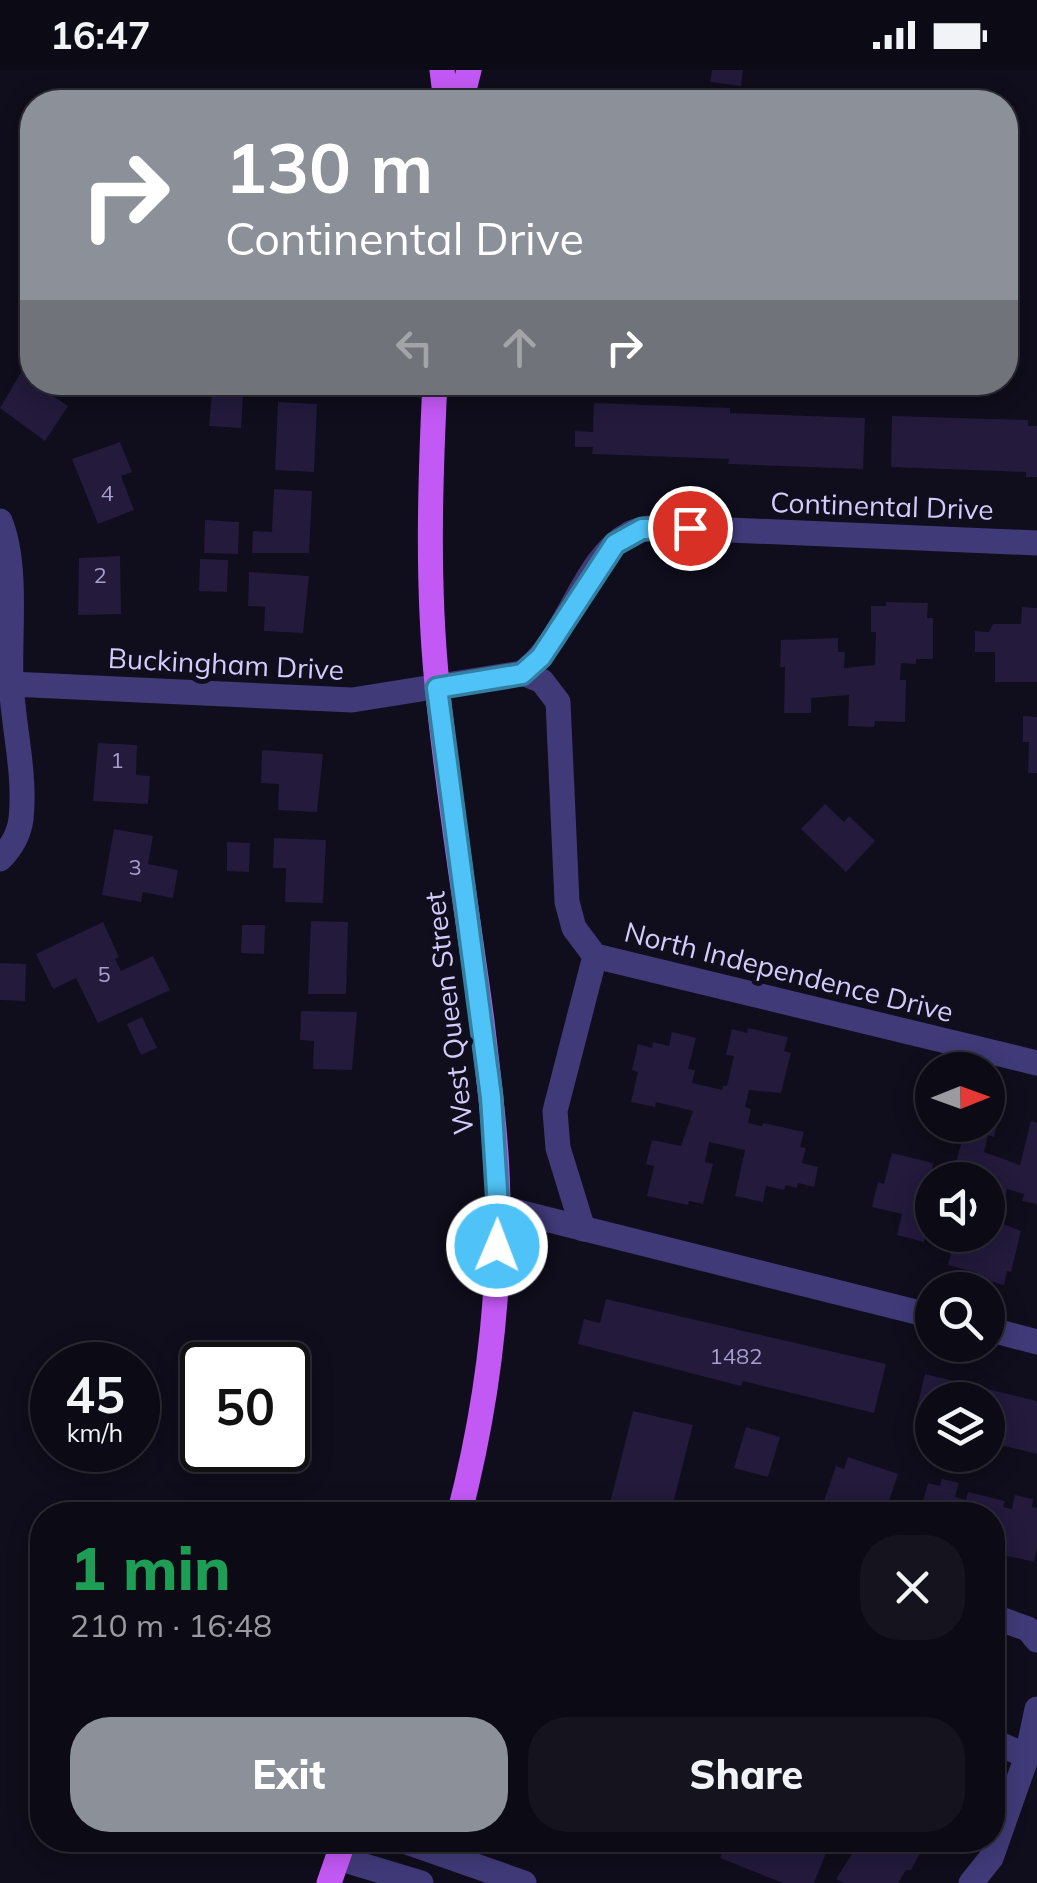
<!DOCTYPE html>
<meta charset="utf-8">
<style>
:root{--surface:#0c0a15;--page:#15131e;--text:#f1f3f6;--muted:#9a9aa0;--line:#2c2b34;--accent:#8c9099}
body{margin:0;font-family:Mulish,sans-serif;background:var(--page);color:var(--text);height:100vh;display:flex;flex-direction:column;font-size:38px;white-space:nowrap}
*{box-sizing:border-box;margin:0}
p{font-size:32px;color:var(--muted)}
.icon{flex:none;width:55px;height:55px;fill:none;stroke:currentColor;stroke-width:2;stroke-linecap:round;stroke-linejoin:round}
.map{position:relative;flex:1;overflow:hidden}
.panel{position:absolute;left:30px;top:1432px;width:975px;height:350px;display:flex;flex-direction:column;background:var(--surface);border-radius:40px;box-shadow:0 5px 25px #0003,0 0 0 2px var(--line)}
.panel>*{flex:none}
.banner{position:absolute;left:20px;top:20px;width:998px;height:305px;border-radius:40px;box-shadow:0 5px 25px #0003,0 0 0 2px var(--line);background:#8c9099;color:#fff;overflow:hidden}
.needle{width:65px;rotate:89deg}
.buttons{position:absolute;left:915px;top:982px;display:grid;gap:20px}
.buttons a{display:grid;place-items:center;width:90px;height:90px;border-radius:50%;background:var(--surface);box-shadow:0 5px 25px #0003,0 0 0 2px var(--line);font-size:50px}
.speed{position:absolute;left:30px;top:1272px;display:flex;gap:20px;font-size:50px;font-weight:700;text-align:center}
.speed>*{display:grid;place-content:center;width:130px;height:130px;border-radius:50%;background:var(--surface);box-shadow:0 5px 25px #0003,0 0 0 2px var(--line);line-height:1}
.speed small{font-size:25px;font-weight:400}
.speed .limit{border:5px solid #111;border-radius:15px;background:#fff;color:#111}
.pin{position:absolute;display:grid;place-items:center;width:85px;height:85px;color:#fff;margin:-42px;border:5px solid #fff;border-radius:50%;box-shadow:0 2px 10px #0007}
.me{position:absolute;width:110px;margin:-55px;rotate:1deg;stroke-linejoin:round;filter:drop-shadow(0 0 8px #0008)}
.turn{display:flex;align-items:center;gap:35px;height:210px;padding:0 40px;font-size:45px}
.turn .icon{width:130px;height:130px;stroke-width:2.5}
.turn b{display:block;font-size:70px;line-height:85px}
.lanes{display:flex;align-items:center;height:95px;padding:0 40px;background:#0003;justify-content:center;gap:50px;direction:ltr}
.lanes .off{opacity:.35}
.round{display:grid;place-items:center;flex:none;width:105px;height:105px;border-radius:40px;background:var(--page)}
.headline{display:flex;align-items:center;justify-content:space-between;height:170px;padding:0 40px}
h1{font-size:60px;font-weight:800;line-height:75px;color:#1e9e55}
.action{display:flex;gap:20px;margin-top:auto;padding:20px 40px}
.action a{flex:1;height:115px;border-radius:40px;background:var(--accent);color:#fff;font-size:40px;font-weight:800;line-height:115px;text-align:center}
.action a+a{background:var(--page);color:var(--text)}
.status{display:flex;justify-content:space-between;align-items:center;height:70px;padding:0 50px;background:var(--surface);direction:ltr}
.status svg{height:28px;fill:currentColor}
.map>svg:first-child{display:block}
</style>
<div class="status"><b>16:47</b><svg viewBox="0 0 49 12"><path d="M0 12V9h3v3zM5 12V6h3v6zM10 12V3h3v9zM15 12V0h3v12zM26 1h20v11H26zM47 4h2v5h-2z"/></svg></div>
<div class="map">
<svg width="1037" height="1813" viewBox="0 0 1037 1813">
<rect width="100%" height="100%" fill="#100d1c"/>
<g fill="#231a3c">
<path d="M 712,0 L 743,0 L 741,16 L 710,12 Z"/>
<path d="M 32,284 L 32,312 L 57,312 L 50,324 L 68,336 L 45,371 L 0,338 Z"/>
<path d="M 212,323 L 243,324 L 241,358 L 209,356 Z"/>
<path d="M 278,332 L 317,334 L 314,402 L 275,400 Z"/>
<path d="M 594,333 L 730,338 L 730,343 L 865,348 L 863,399 L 728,394 L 729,389 L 592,384 L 593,377 L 575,377 L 575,361 L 593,362 Z"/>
<path d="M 892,346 L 1028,350 L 1028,356 L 1037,356 L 1037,407 L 1026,407 L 1026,402 L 891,397 Z"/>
<path d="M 120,372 L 132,402 L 121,406 L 134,440 L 98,454 L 72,389 Z"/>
<path d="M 274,419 L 312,421 L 309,483 L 252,483 L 253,461 L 272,462 Z"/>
<path d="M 205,450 L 239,452 L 238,484 L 204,483 Z"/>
<path d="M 120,486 L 121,544 L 78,545 L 79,488 Z"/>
<path d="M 200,489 L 228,490 L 227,522 L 199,521 Z"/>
<path d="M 249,502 L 309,506 L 303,563 L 264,561 L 265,537 L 248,536 Z"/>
<path d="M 886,532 L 928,533 L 927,548 L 933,548 L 933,589 L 916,589 L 916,594 L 901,593 L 900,610 L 906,610 L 905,652 L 875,651 L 874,657 L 848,656 L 849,625 L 811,628 L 811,643 L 784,643 L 785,597 L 780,597 L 781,570 L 838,568 L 838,582 L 845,582 L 844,598 L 875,595 L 876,562 L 871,562 L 871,536 L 886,536 Z"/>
<path d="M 1022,537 L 1037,538 L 1037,612 L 995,612 L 995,582 L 975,582 L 975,561 L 989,562 L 993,554 L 1021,554 Z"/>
<path d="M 1023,646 L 1037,647 L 1037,703 L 1028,703 L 1029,672 L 1023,672 Z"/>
<path d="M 98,673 L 137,675 L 136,705 L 150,706 L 148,734 L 93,731 Z"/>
<path d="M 262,680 L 323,684 L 317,742 L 278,740 L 279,714 L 261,713 Z"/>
<path d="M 825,734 L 844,752 L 849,746 L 875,771 L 846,802 L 801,759 Z"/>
<path d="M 114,759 L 153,766 L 148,794 L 178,800 L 173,828 L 143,822 L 141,832 L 102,825 Z"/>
<path d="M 274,768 L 326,770 L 323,833 L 285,832 L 286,798 L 273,798 Z"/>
<path d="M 227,772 L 250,773 L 249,802 L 227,801 Z"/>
<path d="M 311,851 L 348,852 L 346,924 L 308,924 Z"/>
<path d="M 103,852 L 119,887 L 115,889 L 121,901 L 153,886 L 170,920 L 98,953 L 76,908 L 53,919 L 36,884 Z"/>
<path d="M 242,855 L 265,855 L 264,884 L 241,883 Z"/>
<path d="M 0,893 L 26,894 L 25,931 L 0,930 Z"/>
<path d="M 301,941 L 357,942 L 352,1000 L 313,999 L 314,971 L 300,970 Z"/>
<path d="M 142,947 L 157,978 L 141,985 L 127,954 Z"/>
<path d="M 748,958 L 788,967 L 784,981 L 791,983 L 781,1023 L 749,1020 L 745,1037 L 751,1039 L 748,1053 L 762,1056 L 763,1053 L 804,1062 L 800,1077 L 806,1078 L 802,1093 L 818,1097 L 814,1117 L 798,1113 L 797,1118 L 786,1115 L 784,1120 L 766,1116 L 763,1132 L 735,1126 L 745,1080 L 709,1072 L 705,1092 L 713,1094 L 703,1134 L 689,1131 L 688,1135 L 647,1126 L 654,1096 L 646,1094 L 652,1070 L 681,1076 L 693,1041 L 656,1032 L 655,1037 L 631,1032 L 638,1002 L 632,1000 L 638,974 L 652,978 L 653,972 L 669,976 L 672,962 L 696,968 L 688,999 L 695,1000 L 692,1013 L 722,1020 L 723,1016 L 727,1016 L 734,986 L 726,985 L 732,959 L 747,963 Z"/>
<path d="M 988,1017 L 992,1018 L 991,1023 L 1004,1026 L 994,1067 L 988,1065 L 984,1082 L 1020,1095 L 1031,1051 L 1037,1053 L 1037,1134 L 1022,1131 L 1024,1124 L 1007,1119 L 1003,1135 L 997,1133 L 993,1150 L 1021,1161 L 1011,1202 L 1007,1201 L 1004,1215 L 977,1208 L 978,1203 L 948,1195 L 954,1171 L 960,1173 L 962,1165 L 988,1165 L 988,1110 L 932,1110 L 932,1141 L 924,1172 L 897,1165 L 902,1144 L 872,1137 L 878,1112 L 884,1114 L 892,1083 L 933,1093 L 932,1099 L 953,1105 L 963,1066 L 925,1055 L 988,1055 Z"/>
<path d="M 606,1229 L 886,1294 L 874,1343 L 743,1311 L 741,1316 L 578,1274 L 584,1249 L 600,1253 Z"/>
<path d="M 925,1304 L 1037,1331 L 1037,1384 L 988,1372 L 988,1330 L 932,1330 L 932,1359 L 913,1354 Z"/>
<path d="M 633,1341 L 693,1355 L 670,1445 L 607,1445 Z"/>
<path d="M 746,1357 L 780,1367 L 768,1407 L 734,1398 Z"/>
<path d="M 848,1387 L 898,1404 L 888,1434 L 881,1432 L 876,1445 L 820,1443 L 836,1396 L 844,1399 Z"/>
<path d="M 942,1409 L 959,1413 L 955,1427 L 966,1430 L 968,1422 L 1005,1431 L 1003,1437 L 1012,1439 L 1015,1425 L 1033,1429 L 1032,1437 L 1037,1438 L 1037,1478 L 1034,1492 L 1004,1485 L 1003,1488 L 992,1486 L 992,1445 L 919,1445 L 928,1413 L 940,1416 Z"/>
<path d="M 697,1770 L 822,1770 L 830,1773 L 814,1813 L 783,1813 L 720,1788 L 724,1778 Z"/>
<path d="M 871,1770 L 927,1770 L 911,1800 L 906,1800 L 898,1813 L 844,1813 L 836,1809 L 859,1773 L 867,1778 Z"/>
</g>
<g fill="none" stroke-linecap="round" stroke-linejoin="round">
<g stroke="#403a79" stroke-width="25">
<path d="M 0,451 C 18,495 9,563 11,611 C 13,656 26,704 21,749 C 19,764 11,778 0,789"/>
<path d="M 522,603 L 542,611 L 558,632 L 567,832 L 574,858 L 595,886 L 1037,993"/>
<path d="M 11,614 L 352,630 L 522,603 C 567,572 583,488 629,464 C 638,459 649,458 660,457 L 1037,473"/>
<path d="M 498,1137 L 932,1246"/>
<path d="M 583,1159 L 558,1078 L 555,1041 L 595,886"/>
<path d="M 988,1259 L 1037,1272"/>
<path d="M 992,1546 L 1028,1559 L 1037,1570"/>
<path d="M 992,1671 L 1027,1686"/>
<path d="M 401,1770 L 524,1813"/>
<path d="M 338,1788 L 421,1813"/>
<path d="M 971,1813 L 991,1788 L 1027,1686 L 1037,1639"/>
</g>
<g stroke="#c359f5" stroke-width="25">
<path d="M 442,0 L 446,32"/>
<path d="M 461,32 L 469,0"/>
<path d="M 435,312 C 430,413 427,514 437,614 C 448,727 467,839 482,951 C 489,1013 498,1076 498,1139 C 499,1243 485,1345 459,1445"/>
<path d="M 329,1813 L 344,1770"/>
</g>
</g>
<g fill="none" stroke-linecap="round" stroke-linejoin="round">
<defs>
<path id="route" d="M 497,1176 L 498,1137 L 491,1027 L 437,618 L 522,604 L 541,587 L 615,474 L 642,459 L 690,458"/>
</defs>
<use href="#route" stroke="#337fa1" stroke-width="25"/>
<use href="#route" stroke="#4fc3f7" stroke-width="18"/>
</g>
<g text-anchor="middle" stroke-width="10" stroke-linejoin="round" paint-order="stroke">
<g font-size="22" fill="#a79fcc">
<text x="107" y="431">4</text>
<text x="100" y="513">2</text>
<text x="117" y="698">1</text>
<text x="135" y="805">3</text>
<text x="104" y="912">5</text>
<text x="736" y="1294">1482</text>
</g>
<g font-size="28" fill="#d3cbfc" stroke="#100d1c">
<text transform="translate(882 436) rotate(2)" y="10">Continental Drive</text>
<text transform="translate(226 594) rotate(3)" y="10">Buckingham Drive</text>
<text transform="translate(789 902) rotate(14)" y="10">North Independence Drive</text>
<text transform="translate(449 943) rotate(-97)" y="10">West Queen Street</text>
</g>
</g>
</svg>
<div class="buttons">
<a><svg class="needle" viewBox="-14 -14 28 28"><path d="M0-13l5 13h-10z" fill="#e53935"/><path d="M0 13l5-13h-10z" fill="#9a9aa0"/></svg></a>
<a><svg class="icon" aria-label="sound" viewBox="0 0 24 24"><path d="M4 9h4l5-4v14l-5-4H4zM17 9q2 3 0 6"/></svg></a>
<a><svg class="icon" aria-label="search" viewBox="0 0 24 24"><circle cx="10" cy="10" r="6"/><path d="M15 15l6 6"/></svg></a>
<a><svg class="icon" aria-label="layers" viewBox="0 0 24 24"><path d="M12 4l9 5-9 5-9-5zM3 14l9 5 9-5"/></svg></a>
</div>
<div class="speed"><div>45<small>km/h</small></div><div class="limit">50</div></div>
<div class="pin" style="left:690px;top:458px;background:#d93025"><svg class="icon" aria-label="arrive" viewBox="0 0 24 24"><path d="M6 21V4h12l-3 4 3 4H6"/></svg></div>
<svg class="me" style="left:497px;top:1176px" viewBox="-20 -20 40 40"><circle r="17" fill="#4fc3f7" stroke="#fff" stroke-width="3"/><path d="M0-11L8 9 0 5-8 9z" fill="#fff"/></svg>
<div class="banner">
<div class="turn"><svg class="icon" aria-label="right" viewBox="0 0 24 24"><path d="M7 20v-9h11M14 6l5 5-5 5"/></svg><div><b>130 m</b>Continental Drive</div></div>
<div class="lanes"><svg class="icon off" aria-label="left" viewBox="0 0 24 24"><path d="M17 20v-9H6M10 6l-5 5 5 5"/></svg><svg class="icon off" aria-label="ahead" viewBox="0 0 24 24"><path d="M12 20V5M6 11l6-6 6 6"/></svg><svg class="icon" aria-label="right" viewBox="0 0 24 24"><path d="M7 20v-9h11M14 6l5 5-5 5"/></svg></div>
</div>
<section class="panel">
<div class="headline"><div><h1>1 min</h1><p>210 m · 16:48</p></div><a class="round"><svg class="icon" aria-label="close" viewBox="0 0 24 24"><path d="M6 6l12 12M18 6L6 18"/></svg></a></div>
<div class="action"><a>Exit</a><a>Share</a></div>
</section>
</div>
